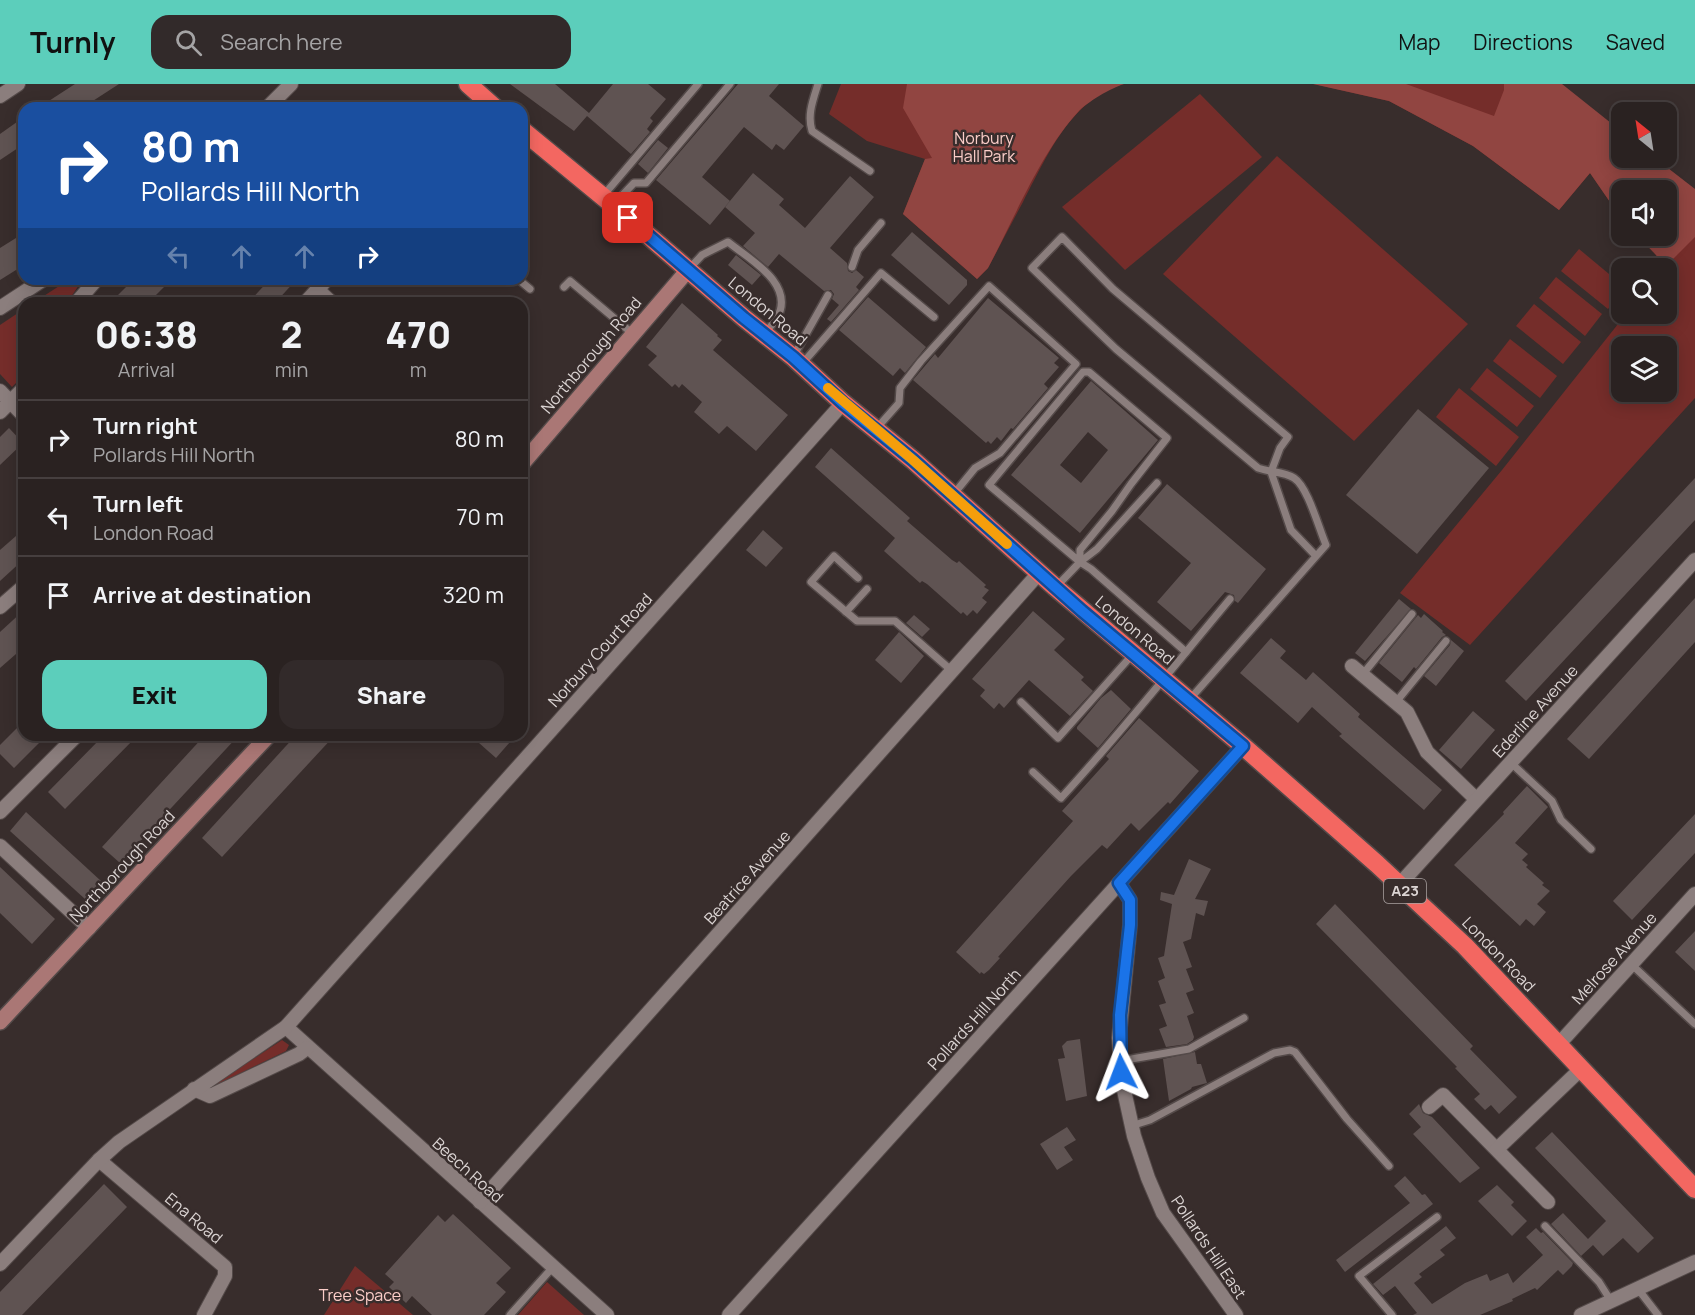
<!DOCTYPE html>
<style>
:root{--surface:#2a2221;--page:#322a2a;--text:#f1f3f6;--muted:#a5a4a5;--line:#463f3f;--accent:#5ccebb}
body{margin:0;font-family:Manrope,sans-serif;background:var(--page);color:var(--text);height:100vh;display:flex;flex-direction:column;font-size:22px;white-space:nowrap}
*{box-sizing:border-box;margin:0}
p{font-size:20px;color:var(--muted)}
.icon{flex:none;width:33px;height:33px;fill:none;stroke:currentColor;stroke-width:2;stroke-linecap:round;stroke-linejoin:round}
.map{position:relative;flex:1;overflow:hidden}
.side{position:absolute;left:18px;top:213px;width:510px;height:444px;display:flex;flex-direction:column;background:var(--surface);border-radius:18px;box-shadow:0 3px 15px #0003,0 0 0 2px var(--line)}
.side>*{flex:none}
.guide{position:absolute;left:18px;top:18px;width:510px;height:183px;border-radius:18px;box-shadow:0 3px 15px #0003,0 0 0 2px var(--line);background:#1a4fa0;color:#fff;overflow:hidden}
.needle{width:39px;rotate:330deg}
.controls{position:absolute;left:1611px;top:18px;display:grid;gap:12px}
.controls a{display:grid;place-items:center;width:66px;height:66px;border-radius:12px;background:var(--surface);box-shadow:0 3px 15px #0003,0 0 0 2px var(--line);font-size:30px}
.pin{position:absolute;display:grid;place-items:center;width:51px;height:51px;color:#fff;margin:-26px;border-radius:12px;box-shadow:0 3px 9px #0006}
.me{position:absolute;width:66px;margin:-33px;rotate:357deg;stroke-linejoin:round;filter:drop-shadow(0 0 4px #0008)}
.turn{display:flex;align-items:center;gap:21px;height:126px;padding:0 24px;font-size:27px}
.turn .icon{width:78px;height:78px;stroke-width:2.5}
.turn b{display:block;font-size:42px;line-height:51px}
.lanes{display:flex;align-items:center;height:57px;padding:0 24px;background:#0003;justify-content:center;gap:30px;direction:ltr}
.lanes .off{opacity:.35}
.eta{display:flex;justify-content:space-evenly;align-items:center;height:102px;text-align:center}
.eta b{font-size:36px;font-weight:800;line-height:42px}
.cta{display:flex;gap:12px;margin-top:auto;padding:12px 24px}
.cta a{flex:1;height:69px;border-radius:18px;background:var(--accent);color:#111;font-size:24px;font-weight:800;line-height:69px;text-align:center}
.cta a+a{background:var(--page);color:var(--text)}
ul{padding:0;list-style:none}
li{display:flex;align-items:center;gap:18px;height:78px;padding:0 24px;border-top:2px solid var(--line)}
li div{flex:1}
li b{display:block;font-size:22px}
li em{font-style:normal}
header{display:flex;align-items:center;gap:36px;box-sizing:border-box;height:84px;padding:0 30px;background:var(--accent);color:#111}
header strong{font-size:28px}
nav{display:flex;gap:33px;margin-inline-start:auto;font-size:21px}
.search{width:420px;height:54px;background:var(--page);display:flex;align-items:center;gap:15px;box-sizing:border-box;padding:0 21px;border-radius:18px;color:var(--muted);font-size:22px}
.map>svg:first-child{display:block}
</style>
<header>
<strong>Turnly</strong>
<div class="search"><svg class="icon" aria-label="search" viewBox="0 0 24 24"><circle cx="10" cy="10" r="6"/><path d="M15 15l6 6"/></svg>Search here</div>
<nav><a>Map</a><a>Directions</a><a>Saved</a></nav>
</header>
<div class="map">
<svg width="1695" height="1231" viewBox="0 0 1695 1231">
<rect width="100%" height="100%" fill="#382d2c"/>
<g fill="#752d2a" fill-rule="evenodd">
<path d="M 841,0 L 1124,0 C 1071,14 1046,74 1023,118 C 1011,140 1000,162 988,184 L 977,195 L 903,130 L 925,75 L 867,57 L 829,30 Z"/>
<path d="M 1314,0 L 1561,0 L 1622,74 L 1695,105 L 1695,314 L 1470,561 L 1400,509 L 1502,386 L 1626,230 L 1666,230 L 1666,184 L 1664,184 L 1656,171 L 1638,152 L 1666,152 L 1666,106 L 1622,106 L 1621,134 L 1590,89 L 1559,126 L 1473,62 L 1389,17 ZM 1622,262 L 1666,262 L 1666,308 L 1622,308 Z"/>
<path d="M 1200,10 L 1262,73 L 1125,186 L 1062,123 Z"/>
<path d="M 1277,72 L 1468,240 L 1354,357 L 1163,190 Z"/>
<path d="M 1579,165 L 1621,200 L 1621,208 L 1608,225 L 1561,187 Z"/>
<path d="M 1556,193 L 1602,230 L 1585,252 L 1539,214 Z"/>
<path d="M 70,195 L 83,195 L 67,219 L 33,219 Z"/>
<path d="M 1534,220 L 1581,258 L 1563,280 L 1516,242 Z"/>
<path d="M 24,225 L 24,291 L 12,303 L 0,290 L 0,241 Z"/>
<path d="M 1510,255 L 1557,292 L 1540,314 L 1493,277 Z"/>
<path d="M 1487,284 L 1534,322 L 1517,343 L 1470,305 Z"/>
<path d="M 1459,304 L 1519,353 L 1496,382 L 1436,333 Z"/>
<path d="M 282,956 L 289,961 L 286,967 L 216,1001 L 215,1000 Z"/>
<path d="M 355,1182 L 413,1231 L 324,1231 Z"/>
<path d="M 547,1198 L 584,1231 L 518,1231 Z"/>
</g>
<g fill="#914541">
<path d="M 907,0 L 1124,0 C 1111,4 1087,18 1078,28 C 1041,68 1014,135 988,184 L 977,195 L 903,130 L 925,75 L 932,74 L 903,24 Z"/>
<path d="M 1313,0 L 1406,0 L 1494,32 L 1504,6 L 1504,0 L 1562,0 L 1621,47 L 1622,74 L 1655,74 L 1695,105 L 1695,153 L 1665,183 L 1656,171 L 1638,152 L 1666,152 L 1666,106 L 1622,106 L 1621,134 L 1590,89 L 1559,126 L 1473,62 L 1389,17 Z"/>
</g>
<g fill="#5f5352" fill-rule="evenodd">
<path d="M 75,0 L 119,0 L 82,24 L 38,24 Z"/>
<path d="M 510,0 L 555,0 L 589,29 L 613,0 L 648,0 L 666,15 L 650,34 L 653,37 L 647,45 L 650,48 L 631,70 L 587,32 L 574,47 Z"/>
<path d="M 738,0 L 779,0 L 769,12 L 804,42 L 784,66 L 776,60 L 772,66 L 744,43 L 702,93 L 730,117 L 710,141 L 656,96 Z"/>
<path d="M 24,33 L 24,60 L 0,76 L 0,50 Z"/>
<path d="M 658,56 L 668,64 L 648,89 L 638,80 Z"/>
<path d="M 753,89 L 784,115 L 779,121 L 805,144 L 850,92 L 874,113 L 830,164 L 847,179 L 848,187 L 852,189 L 856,186 L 864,193 L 856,203 L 859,206 L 831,238 L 827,235 L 839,221 L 832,215 L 834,210 L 831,206 L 824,207 L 779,170 L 768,183 L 743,162 L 755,149 L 725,123 Z"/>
<path d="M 912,148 L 967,196 L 967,201 L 949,221 L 891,171 Z"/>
<path d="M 24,149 L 24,181 L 0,196 L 0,164 Z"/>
<path d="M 736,171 L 761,191 L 752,201 L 728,181 Z"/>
<path d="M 134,195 L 172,195 L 148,219 L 110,219 Z"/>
<path d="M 270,195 L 297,195 L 275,219 L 248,219 Z"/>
<path d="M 868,213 L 926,263 L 905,289 L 900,284 L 893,292 L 839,246 Z"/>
<path d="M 988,214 L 1059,274 L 1054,279 L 1059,283 L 1044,300 L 1048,304 L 1013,345 L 1011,344 L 1001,357 L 997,353 L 991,360 L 988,357 L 986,359 L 913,296 L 935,270 L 938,274 Z"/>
<path d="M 682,219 L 718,251 L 717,252 L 722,256 L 713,266 L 788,331 L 756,367 L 727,342 L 719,350 L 694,328 L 702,318 L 682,300 L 679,304 L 675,300 L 672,303 L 648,281 L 657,272 L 646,263 Z"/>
<path d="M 1091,297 L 1158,356 L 1080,449 L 1011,391 ZM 1088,348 L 1108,366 L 1081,399 L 1060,381 Z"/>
<path d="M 1418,325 L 1489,384 L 1417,470 L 1346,411 Z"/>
<path d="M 9,344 L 23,359 L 0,381 L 0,353 Z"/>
<path d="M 831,364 L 910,434 L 907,437 L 952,476 L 957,479 L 959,477 L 986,501 L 984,503 L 989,506 L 982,514 L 987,518 L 977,530 L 973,526 L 967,532 L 963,528 L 961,530 L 927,500 L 922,497 L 920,499 L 884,467 L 895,454 L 815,383 Z"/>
<path d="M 1695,394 L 1695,436 L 1526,617 L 1505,597 Z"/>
<path d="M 1167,400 L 1266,485 L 1238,519 L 1235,517 L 1234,511 L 1225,508 L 1191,547 L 1157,518 L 1191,479 L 1138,434 Z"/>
<path d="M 24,445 L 24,475 L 0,497 L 0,466 Z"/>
<path d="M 763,446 L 783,464 L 766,483 L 746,466 Z"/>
<path d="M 1695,514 L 1695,558 L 1589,675 L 1567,655 Z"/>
<path d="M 1399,515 L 1411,525 L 1365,577 L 1355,569 Z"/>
<path d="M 24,526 L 24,563 L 0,584 L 0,548 Z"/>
<path d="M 1033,527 L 1065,555 L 1054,566 L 1084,593 L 1081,596 L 1093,607 L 1070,632 L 1029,596 L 1004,624 L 999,619 L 994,625 L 980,612 L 985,606 L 972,595 Z"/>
<path d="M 1424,530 L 1443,547 L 1442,548 L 1446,551 L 1442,553 L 1416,585 L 1414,583 L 1402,598 L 1379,579 L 1418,531 L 1421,534 Z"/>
<path d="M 914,531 L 930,545 L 922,553 L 906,539 Z"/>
<path d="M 899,548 L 924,572 L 901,599 L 875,576 Z"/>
<path d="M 1271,554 L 1286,567 L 1280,574 L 1306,596 L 1313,588 L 1360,630 L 1358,633 L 1442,706 L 1424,726 L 1339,652 L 1342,650 L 1312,623 L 1298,639 L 1240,589 Z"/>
<path d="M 1451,556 L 1464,567 L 1436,602 L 1424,592 L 1450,561 Z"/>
<path d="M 1111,606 L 1131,625 L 1098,664 L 1077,645 L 1077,643 L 1101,614 Z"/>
<path d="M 1473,627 L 1495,646 L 1461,685 L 1439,666 Z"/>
<path d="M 1139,634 L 1199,687 L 1170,720 L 1168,718 L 1139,747 L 1131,739 L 1107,765 L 1102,761 L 1071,792 L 998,873 L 1000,874 L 989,886 L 984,890 L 981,888 L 980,890 L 956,868 L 1073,737 L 1062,727 L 1109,675 L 1106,672 Z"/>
<path d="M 24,637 L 24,651 L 47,651 L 14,684 L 0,670 L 0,661 Z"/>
<path d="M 104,651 L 138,651 L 65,725 L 48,708 Z"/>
<path d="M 205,651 L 239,651 L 120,779 L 102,763 Z"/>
<path d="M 296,651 L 335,651 L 222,773 L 202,754 Z"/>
<path d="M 470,651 L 516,651 L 496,674 Z"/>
<path d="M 1527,702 L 1548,723 L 1515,759 L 1528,770 L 1522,776 L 1528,781 L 1526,783 L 1544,799 L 1542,801 L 1550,807 L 1537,820 L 1546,828 L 1534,842 L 1526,835 L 1520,842 L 1454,781 L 1504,730 L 1503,728 Z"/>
<path d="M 26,728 L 101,797 L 85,815 L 10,747 Z"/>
<path d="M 1695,730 L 1695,769 L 1632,836 L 1613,817 Z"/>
<path d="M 1189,775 L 1211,785 L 1195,815 L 1208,817 L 1204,832 L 1196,829 L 1191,855 L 1183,858 L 1192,883 L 1186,885 L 1194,906 L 1186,909 L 1194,929 L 1187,932 L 1194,953 L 1193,956 L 1187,960 L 1166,963 L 1159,945 L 1167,942 L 1159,921 L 1166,919 L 1158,897 L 1165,894 L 1158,874 L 1164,872 L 1172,820 L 1160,816 L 1161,808 L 1174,811 Z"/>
<path d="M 0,783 L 55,835 L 32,860 L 0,829 Z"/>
<path d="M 1335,820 L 1473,962 L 1470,965 L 1517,1013 L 1499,1030 L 1491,1021 L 1485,1026 L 1474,1015 L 1480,1010 L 1455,984 L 1457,983 L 1316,840 Z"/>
<path d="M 1695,847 L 1695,887 L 1675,868 Z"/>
<path d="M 1080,955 L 1087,1012 L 1066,1017 L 1058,975 L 1065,974 L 1062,962 L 1067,957 Z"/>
<path d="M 1195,968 L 1197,980 L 1201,980 L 1207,999 L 1192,1003 L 1191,1005 L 1169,1017 L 1163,975 Z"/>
<path d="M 1419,1020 L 1423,1029 L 1432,1033 L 1480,1084 L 1460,1099 L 1413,1050 L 1421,1043 L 1409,1030 Z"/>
<path d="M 1067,1043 L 1076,1056 L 1064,1063 L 1073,1076 L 1057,1086 L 1040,1060 Z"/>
<path d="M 1552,1048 L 1654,1154 L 1638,1169 L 1623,1154 L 1603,1172 L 1593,1161 L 1581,1172 L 1551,1140 L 1563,1129 L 1588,1155 L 1606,1137 L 1535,1064 Z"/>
<path d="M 1405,1092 L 1422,1111 L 1425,1110 L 1433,1120 L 1345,1188 L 1336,1176 L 1410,1119 L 1394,1102 Z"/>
<path d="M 104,1100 L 127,1123 L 22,1231 L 0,1231 L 0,1208 Z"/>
<path d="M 1497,1101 L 1514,1118 L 1511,1121 L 1527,1137 L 1512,1152 L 1478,1117 Z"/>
<path d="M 453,1130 L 511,1184 L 496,1199 L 506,1208 L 484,1231 L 432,1231 L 412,1212 L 406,1219 L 389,1203 L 394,1198 L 385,1190 L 438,1131 L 445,1138 Z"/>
<path d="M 1446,1142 L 1456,1154 L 1440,1166 L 1445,1171 L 1419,1190 L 1422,1193 L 1414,1199 L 1432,1220 L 1465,1199 L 1487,1190 L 1490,1197 L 1508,1189 L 1513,1199 L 1543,1171 L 1526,1153 L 1536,1144 L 1541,1149 L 1543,1148 L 1573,1179 L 1572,1182 L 1563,1191 L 1558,1186 L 1537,1206 L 1535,1204 L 1512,1215 L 1513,1217 L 1480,1231 L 1413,1231 L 1417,1229 L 1395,1202 L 1383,1211 L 1373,1200 Z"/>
</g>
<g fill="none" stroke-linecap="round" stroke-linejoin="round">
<defs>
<g id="lane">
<path d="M 818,0 C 813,16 807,31 812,47 L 870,87"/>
<path d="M 603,112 L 698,0"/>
<path d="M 613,121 L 634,99 L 646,99 L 730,0"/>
<path d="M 852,183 L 858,166 L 881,139"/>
<path d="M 688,186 L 702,171 L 728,158 C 749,175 796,200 777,234 C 774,239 769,244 765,249"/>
<path d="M 518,195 L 530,205"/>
<path d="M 564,203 L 570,197 L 633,250"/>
<path d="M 793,273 L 828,211"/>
<path d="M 802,280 L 881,189 L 934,233"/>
<path d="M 876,345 L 899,319 L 900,304 L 921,277 L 989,202 L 1076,280 L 1000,369 L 975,384 L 953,411"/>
<path d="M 1080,478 L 1097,465 L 1157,399"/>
<path d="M 858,494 L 834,472 L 811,498 L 857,537 L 895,537 L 952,587"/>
<path d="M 1057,502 L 1080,478 L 1080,466 L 1112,427 L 1131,400 L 1167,354 L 1089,288 L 1083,288 L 989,401 L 1080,478 L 1091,485 L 1186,568"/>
<path d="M 846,528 L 867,505"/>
<path d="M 1363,590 L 1412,530"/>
<path d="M 1190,615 L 1326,461 C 1319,445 1308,403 1294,394 C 1285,388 1269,388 1258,384 L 1116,265 L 1032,184 L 1062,153 L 1113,205 L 1288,353 L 1280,364 L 1271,388 L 1291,446 L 1316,472"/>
<path d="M 1021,618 L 1058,654 L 1133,570"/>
<path d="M 1396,618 L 1446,557"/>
<path d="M 1510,678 L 1552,717 L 1561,736 L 1591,765"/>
<path d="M 1033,688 L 1061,714 C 1120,650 1174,582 1230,515"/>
<path d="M 1631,880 L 1695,940"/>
<path d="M 1120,977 L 1189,965 L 1244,934"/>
<path d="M 1131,1042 L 1150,1036 L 1274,969 L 1290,966 L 1295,968 L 1347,1035 L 1389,1082"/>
<path d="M 1545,1142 L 1599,1198 L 1611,1217"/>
<path d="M 1638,1205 L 1658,1231"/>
<path d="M 510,1231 L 553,1183"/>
<path d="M 1392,1231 L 1359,1192 L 1437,1133"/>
</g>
<g id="street">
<path d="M 0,12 L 18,0"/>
<path d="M 267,24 L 291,0"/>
<path d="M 317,205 L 332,219"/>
<path d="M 76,219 L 97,195"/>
<path d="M 305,219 L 327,195"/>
<path d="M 0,224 L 44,195"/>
<path d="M 0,307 L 24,332"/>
<path d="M 0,328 L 24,304"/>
<path d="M 0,523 L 24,502"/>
<path d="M 1352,582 L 1407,628 L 1427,668 L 1476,715"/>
<path d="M 0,728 L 77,651"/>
<path d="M 0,762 L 89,844"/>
<path d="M 1119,799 L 1130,816 L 1130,841 L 1119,954 L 1122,997 L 1134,1052 L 1148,1094 L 1163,1129 L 1236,1231"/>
<path d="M 1399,801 L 1695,476"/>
<path d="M 286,943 L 607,1231"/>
<path d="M 1558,961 L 1695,810"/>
<path d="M 194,1005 L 210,1012 L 299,970 L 307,964"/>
<path d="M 1429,1023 L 1443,1011 L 1548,1118"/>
<path d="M 1497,1065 L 1581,985"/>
<path d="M 99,1076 L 225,1183 L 225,1192 L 204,1231"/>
<path d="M 480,1118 L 1039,489"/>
<path d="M 0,1180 L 99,1076 L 119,1058 L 286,943 L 843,319"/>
<path d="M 729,1231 L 1243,662"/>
<path d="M 1581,1231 L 1695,1178"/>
</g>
<g id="secondary">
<path d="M 522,380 L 688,186"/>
<path d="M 0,938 L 269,651"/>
</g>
<g id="highway">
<path d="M 468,0 L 495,24"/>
<path d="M 522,46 L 613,121 L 744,234 L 793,273 L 843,319 L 913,376 L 1055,503 L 1243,662 L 1377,780 L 1465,862 L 1695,1105"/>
</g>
</defs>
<use href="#lane" stroke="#544a49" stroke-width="10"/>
<use href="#street" stroke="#544a49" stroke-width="16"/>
<use href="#secondary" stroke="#544a49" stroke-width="18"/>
<use href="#highway" stroke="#544a49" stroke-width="21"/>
<use href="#lane" stroke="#8b7e7d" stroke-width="7"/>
<use href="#street" stroke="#8b7e7d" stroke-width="14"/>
<use href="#secondary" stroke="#aa7775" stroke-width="15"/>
<use href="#highway" stroke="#f36761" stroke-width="18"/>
</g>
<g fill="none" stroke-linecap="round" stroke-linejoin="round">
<defs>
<path id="route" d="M 628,134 L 744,234 L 793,273 L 843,319 L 913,376 L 1082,527 L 1243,662 L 1119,799 L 1130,816 L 1130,841 L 1120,931 L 1121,988"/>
</defs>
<use href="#route" stroke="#114b97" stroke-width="15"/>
<use href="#route" stroke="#1a73e8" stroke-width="10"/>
<path stroke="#f59e0b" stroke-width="10" d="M 828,304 L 913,376 L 1007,460"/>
</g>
<g text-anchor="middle" stroke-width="5" stroke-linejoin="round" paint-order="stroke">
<rect fill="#382d2c" stroke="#aaa2a1" stroke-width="1.5" x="1384" y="795" width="42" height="24" rx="4.5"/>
<g font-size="15" font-weight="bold" fill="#dbd4d3">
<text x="1405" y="812">A23</text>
</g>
<g font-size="16" fill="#fbcdc8" stroke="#382d2c">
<text x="984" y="60">Norbury<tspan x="984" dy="18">Hall Park</tspan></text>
<text x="360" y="1217">Tree Space</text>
</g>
<g font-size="16" fill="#dbd4d3" stroke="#382d2c">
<text transform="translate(768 227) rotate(40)" y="6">London Road</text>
<text transform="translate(591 271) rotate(-50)" y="6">Northborough Road</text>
<text transform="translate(1135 546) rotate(40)" y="6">London Road</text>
<text transform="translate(600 566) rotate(-48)" y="6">Norbury Court Road</text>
<text transform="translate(1535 627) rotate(-48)" y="6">Ederline Avenue</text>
<text transform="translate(122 782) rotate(-47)" y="6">Northborough Road</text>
<text transform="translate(747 793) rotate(-48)" y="6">Beatrice Avenue</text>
<text transform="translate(1499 870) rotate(46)" y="6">London Road</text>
<text transform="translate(1614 874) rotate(-48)" y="6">Melrose Avenue</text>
<text transform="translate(974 935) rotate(-48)" y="6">Pollards Hill North</text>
<text transform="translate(468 1086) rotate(42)" y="6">Beech Road</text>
<text transform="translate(194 1134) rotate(40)" y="6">Ena Road</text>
<text transform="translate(1209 1163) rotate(56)" y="6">Pollards Hill East</text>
</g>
</g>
</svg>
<div class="controls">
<a><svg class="needle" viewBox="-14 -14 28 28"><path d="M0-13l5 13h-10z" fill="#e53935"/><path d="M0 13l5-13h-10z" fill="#a5a4a5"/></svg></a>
<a><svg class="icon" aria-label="sound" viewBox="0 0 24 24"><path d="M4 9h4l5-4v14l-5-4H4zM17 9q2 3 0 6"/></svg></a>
<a><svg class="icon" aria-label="search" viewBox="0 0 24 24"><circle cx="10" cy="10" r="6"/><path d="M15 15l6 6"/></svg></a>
<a><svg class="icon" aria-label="layers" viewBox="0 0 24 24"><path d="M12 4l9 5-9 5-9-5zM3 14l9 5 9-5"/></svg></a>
</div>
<div class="pin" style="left:628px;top:134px;background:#d93025"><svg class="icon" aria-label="arrive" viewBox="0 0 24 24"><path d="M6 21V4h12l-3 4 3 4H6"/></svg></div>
<svg class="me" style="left:1121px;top:988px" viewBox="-20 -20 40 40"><path d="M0-17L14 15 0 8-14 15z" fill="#1a73e8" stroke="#fff" stroke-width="4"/></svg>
<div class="guide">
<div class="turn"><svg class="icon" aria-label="right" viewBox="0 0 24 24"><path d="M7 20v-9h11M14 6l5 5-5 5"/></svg><div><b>80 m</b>Pollards Hill North</div></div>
<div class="lanes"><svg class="icon off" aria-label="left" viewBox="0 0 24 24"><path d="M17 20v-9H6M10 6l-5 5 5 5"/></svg><svg class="icon off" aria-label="ahead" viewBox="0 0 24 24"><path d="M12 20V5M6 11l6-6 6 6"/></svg><svg class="icon off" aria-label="ahead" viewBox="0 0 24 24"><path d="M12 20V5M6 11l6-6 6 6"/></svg><svg class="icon" aria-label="right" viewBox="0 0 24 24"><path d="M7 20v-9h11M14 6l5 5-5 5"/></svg></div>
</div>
<section class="side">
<div class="eta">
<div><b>06:38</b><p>Arrival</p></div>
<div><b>2</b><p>min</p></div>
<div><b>470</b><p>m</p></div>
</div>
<ul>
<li><svg class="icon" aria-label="right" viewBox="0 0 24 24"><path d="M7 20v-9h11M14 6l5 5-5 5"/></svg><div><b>Turn right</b><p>Pollards Hill North</p></div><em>80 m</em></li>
<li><svg class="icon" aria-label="left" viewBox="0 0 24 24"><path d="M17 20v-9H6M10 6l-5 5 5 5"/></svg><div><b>Turn left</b><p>London Road</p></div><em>70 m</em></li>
<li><svg class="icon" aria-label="arrive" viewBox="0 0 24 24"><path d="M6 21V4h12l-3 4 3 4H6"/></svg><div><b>Arrive at destination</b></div><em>320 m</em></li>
</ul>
<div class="cta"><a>Exit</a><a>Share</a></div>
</section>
</div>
